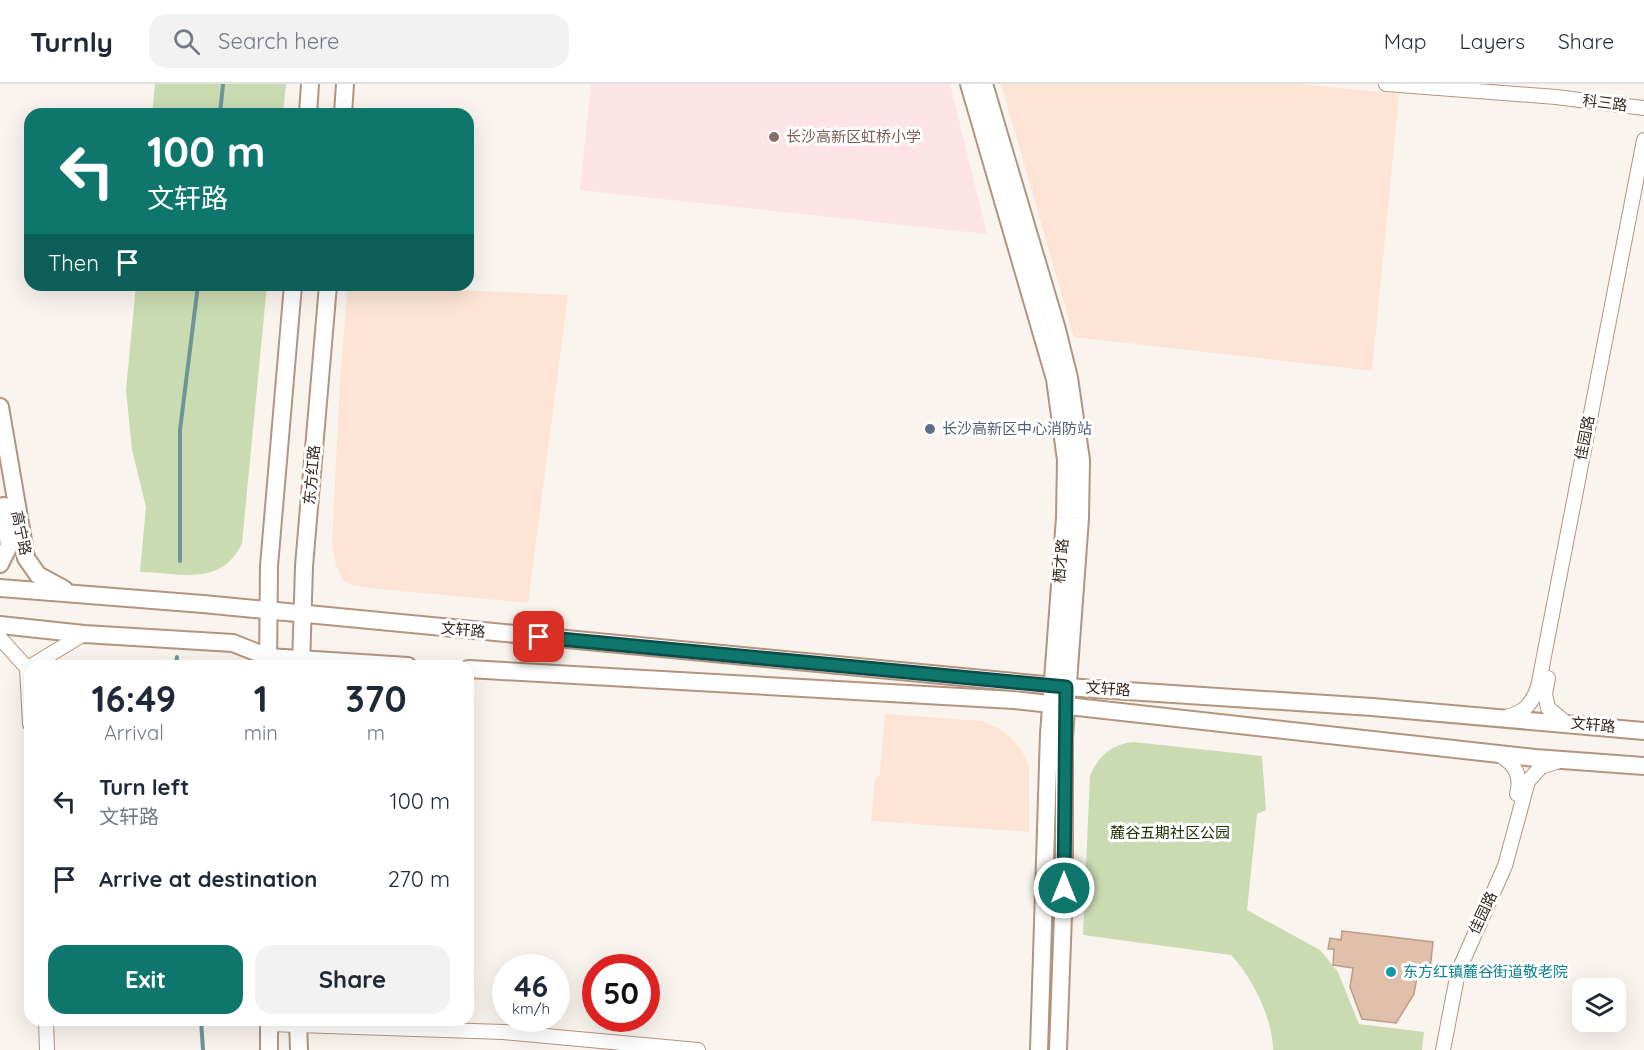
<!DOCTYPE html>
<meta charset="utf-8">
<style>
:root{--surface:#fff;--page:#f2f2f3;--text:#1f2937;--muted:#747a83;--line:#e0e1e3;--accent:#0f766e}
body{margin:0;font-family:Quicksand,"Noto Sans SC",sans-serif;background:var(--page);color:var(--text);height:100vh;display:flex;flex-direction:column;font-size:22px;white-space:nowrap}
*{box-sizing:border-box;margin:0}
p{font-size:20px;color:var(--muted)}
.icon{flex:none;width:33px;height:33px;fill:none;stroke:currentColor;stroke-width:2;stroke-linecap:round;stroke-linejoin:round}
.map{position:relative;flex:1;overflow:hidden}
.side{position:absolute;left:24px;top:576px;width:450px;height:366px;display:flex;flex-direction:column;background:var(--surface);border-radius:18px;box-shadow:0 6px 24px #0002}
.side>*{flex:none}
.guide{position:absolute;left:24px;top:24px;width:450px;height:183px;border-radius:18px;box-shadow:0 6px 24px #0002;background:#0f766e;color:#fff;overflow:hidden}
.controls{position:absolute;left:1572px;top:894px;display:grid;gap:12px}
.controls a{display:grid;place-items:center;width:54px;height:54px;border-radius:12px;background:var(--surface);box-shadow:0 6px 24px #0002;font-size:30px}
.speed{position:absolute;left:492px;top:870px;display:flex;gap:12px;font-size:30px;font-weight:700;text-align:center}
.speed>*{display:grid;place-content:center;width:78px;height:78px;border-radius:50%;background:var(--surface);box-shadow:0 6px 24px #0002;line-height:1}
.speed small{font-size:15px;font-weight:400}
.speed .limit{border:9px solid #d22;background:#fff;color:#111}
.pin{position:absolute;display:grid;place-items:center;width:51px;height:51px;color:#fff;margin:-26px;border-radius:12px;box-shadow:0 3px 9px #0006}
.me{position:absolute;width:66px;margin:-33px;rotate:0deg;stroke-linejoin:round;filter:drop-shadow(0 0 4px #0008)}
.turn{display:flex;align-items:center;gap:21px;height:126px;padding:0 24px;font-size:27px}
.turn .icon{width:78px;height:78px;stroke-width:2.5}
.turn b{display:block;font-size:42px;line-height:51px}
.then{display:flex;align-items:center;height:57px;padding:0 24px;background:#0003;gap:12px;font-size:22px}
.eta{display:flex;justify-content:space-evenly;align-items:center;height:102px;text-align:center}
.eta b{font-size:36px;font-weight:800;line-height:42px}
.button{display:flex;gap:12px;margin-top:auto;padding:12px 24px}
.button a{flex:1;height:69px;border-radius:18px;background:var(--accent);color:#fff;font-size:24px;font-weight:800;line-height:69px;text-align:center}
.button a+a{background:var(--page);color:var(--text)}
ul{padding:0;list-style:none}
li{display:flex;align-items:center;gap:18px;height:78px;padding:0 24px}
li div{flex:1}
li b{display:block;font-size:22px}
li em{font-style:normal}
header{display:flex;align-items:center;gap:36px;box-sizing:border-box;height:84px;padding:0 30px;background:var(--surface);border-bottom:2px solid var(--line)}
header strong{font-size:28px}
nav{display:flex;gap:33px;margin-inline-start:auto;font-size:21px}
.search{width:420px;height:54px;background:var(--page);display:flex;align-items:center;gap:15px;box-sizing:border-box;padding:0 21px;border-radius:18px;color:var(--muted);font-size:22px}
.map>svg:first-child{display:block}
</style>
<header>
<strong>Turnly</strong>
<div class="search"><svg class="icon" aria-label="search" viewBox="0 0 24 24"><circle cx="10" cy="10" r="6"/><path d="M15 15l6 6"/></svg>Search here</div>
<nav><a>Map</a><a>Layers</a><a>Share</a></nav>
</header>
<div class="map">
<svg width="1644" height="966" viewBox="0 0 1644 966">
<rect width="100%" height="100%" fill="#faf4ef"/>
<g fill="#fde4d4">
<path d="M 1001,0 L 1299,0 L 1399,10 L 1372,287 L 1074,253 Z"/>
<path d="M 348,201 L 568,211 L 528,519 L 370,504 L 352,501 L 343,496 L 336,481 L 332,459 L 340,297 Z"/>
<path d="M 885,630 L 982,637 L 998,644 L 1011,654 L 1022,667 L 1029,682 L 1029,748 L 871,737 L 875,695 L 880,690 Z"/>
</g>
<path fill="#fee3e7" d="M 591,0 L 950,0 L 987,150 L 580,106 Z"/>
<g fill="#cadbb1">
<path d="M 155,0 L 286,0 L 283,30 L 152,30 Z"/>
<path d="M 136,201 L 267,201 L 242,459 C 222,503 181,489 140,488 L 146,423 L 132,366 L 126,306 Z"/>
<path d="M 1134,658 L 1262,672 L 1266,726 L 1257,730 L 1247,826 L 1320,866 L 1338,888 L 1359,940 L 1424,948 L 1422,966 L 1273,966 C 1273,935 1252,893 1231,871 L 1083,851 L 1090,692 C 1098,672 1112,660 1134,658 Z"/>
</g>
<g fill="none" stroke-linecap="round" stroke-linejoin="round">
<g stroke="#6e9699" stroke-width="4">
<path d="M 220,30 L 223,0"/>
<path d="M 180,477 L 180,346 L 198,201"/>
<path d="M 176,582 L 177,573"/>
<path d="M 201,936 L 203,966"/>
</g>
</g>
<path fill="#e0c0aa" stroke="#bc9c87" stroke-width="1.5" d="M 1342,847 L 1433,858 L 1429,895 L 1417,893 L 1414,910 L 1396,939 L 1362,935 L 1350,903 L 1353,884 L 1333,881 L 1334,865 L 1328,865 L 1330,854 L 1341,856 Z"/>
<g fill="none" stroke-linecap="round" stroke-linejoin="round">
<defs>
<g id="minor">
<path d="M 1386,0 L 1556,13 L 1644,24"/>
<path d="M 0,554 L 27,584 L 30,582"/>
<path d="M 31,582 L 84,550"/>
<path d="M 27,584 L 30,640"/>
<path d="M 1548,594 L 1545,610 L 1548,624 L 1566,639"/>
<path d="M 1506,633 C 1524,629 1532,620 1538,603 L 1644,56"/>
<path d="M 1498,670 C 1515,680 1522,691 1517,710"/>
<path d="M 46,936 L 47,966"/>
<path d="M 269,940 L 503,948 L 698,966"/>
<path d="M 1443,966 L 1458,888 L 1505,782 L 1528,697 L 1541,683 L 1559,677"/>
</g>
<g id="major">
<path d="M 969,0 L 1055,295 L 1066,376 L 1065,434 L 1049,650 L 1039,966"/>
<path d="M 984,0 L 1056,242 L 1069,294 L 1081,376 L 1080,434 L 1064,653 L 1064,804 L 1058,966"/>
<path d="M 308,30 L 310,0"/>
<path d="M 343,30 L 345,0"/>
<path d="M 0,323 L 26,474 L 38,491 L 64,505"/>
<path d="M 0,480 L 9,462 L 4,422"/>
<path d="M 0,504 L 203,520 L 1066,603 L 1372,623 L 1644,647"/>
<path d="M 0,541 L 84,550 L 233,559 L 268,573 L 408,582"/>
<path d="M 268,582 L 269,482 L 293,201"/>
<path d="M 301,582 L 304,482 L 328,201"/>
<path d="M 468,585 L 1014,616 L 1535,674 L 1644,682"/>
<path d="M 269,936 L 269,966"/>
<path d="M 298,936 L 299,966"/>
</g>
</defs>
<use href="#minor" stroke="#b3947f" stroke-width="16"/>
<use href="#major" stroke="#b3947f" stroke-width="20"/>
<use href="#minor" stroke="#fff" stroke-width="14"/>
<use href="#major" stroke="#fff" stroke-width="16"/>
</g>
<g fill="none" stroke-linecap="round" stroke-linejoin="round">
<defs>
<path id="route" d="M 539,553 L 1066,603 L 1064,804"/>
</defs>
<use href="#route" stroke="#0a4d48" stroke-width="15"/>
<use href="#route" stroke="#0f766e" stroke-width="10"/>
</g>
<circle fill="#8d6e63" stroke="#fff" stroke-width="2" cx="774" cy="53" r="6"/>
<circle fill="#5c6f8a" stroke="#fff" stroke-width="2" cx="930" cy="345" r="6"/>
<circle fill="#0f9aa8" stroke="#fff" stroke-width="2" cx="1391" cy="888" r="6"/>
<g text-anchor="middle" stroke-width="6" stroke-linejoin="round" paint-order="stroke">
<g font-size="15" fill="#352820" stroke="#fff">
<text transform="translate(1605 19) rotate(7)" y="5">科三路</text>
<text transform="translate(1585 354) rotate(-79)" y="5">佳园路</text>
<text transform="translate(312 391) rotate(-85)" y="5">东方红路</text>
<text transform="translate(21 449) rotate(78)" y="5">高宁路</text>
<text transform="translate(1061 477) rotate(-85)" y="5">栖才路</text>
<text transform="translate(463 546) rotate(5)" y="5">文轩路</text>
<text transform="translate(1108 605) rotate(4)" y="5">文轩路</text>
<text transform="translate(1593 641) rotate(5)" y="5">文轩路</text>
<text transform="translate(1483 829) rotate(-65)" y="5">佳园路</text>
</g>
<g font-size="15" fill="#785e54" stroke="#fff" text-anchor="start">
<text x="786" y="58">长沙高新区虹桥小学</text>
</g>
<g font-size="15" fill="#4e5e75" stroke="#fff" text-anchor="start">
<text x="942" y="350">长沙高新区中心消防站</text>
</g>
<g font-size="15" fill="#223100" stroke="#fff">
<text x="1170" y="754">麓谷五期社区公园</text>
</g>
<g font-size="15" fill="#0d838f" stroke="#fff" text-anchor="start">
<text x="1403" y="893">东方红镇麓谷街道敬老院</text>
</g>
</g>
</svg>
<div class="controls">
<a><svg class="icon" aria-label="layers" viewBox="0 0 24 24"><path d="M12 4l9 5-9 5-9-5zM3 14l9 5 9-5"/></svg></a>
</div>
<div class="speed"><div>46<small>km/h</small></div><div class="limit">50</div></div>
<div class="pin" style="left:539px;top:553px;background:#d93025"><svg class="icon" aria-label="arrive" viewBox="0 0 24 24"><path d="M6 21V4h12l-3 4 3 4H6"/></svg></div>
<svg class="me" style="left:1064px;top:804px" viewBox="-20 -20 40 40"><circle r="17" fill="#0f766e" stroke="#fff" stroke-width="3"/><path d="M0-11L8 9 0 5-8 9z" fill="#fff"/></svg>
<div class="guide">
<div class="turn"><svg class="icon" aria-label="left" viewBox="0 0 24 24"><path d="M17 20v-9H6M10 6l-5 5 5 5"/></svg><div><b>100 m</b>文轩路</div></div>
<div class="then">Then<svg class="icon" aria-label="arrive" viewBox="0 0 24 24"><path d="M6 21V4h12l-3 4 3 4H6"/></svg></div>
</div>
<section class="side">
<div class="eta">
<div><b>16:49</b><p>Arrival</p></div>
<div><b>1</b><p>min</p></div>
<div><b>370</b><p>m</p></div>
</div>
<ul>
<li><svg class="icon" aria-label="left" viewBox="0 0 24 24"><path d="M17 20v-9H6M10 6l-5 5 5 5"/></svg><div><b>Turn left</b><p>文轩路</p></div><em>100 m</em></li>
<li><svg class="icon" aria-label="arrive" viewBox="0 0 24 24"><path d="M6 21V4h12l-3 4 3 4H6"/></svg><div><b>Arrive at destination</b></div><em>270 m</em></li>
</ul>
<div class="button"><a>Exit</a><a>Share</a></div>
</section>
</div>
